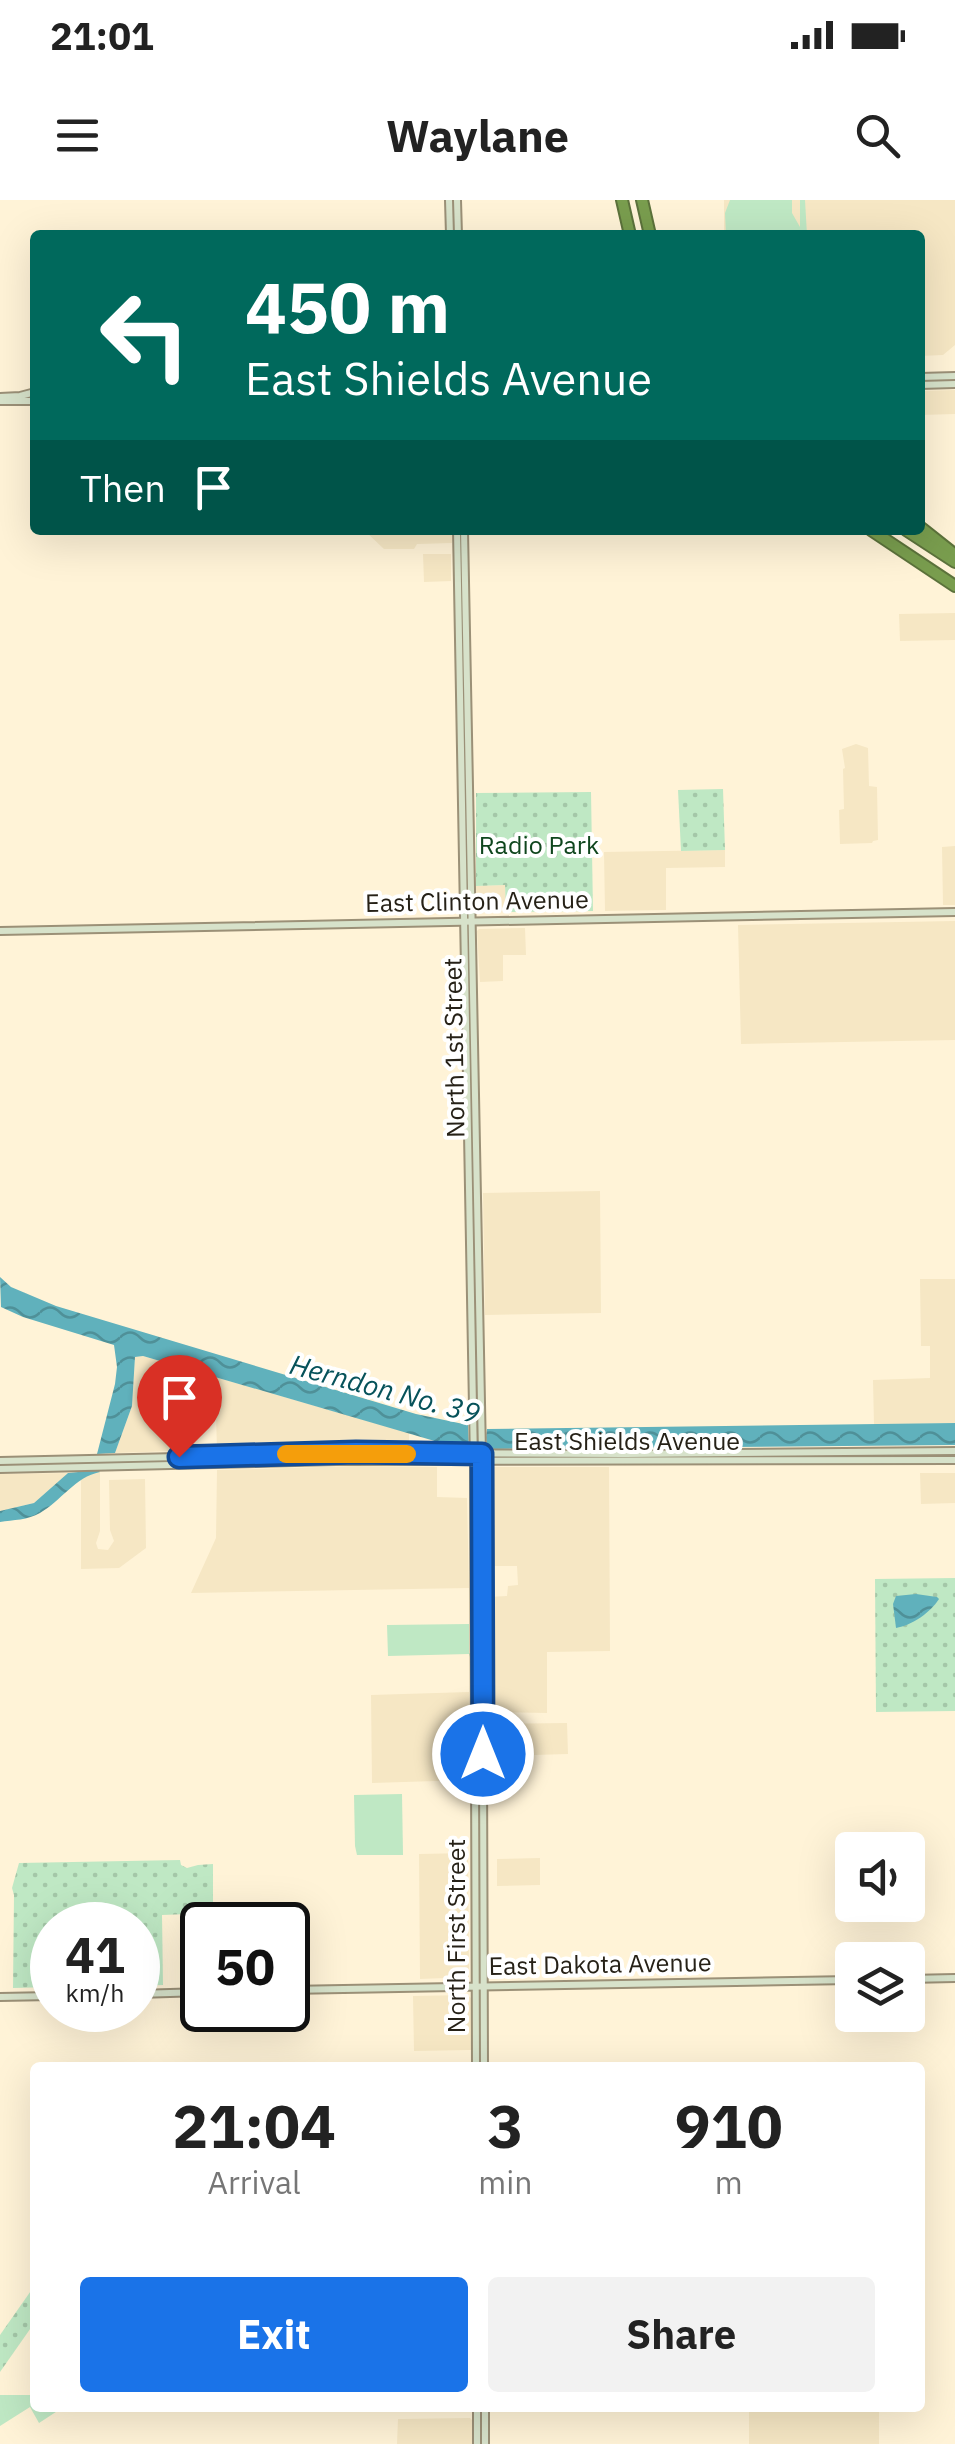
<!DOCTYPE html>
<style>
:root{--surface:#fff;--page:#f2f2f2;--text:#222;--muted:#767676;--accent:#1a73e8}
body{margin:0;font-family:"IBM Plex Sans",sans-serif;background:var(--page);color:var(--text);height:100vh;display:flex;flex-direction:column;font-size:38px;white-space:nowrap}
*{box-sizing:border-box;margin:0}
p{font-size:32px;color:var(--muted)}
.icon{flex:none;width:55px;height:55px;fill:none;stroke:currentColor;stroke-width:2;stroke-linecap:round;stroke-linejoin:round}
.map{position:relative;flex:1;overflow:hidden}
.panel{position:absolute;left:30px;top:1862px;width:895px;height:350px;display:flex;flex-direction:column;background:var(--surface);border-radius:10px;box-shadow:0 10px 40px #0002}
.panel>*{flex:none}
.guide{position:absolute;left:30px;top:30px;width:895px;height:305px;border-radius:10px;box-shadow:0 10px 40px #0002;background:#00695c;color:#fff;overflow:hidden}
.fabs{position:absolute;left:835px;top:1632px;display:grid;gap:20px}
.fabs a{display:grid;place-items:center;width:90px;height:90px;border-radius:10px;background:var(--surface);box-shadow:0 10px 40px #0002;font-size:50px}
.speed{position:absolute;left:30px;top:1702px;display:flex;gap:20px;font-size:50px;font-weight:700;text-align:center}
.speed>*{display:grid;place-content:center;width:130px;height:130px;border-radius:50%;background:var(--surface);box-shadow:0 10px 40px #0002;line-height:1}
.speed small{font-size:25px;font-weight:400}
.speed .limit{border:5px solid #111;border-radius:15px;background:#fff;color:#111}
.pin{position:absolute;display:grid;place-items:center;width:85px;height:85px;color:#fff;margin:-102px -42px;border-radius:50% 50% 50% 0;rotate:-45deg;box-shadow:0 0 10px #0007}
.pin .icon{rotate:45deg}
.me{position:absolute;width:110px;margin:-55px;rotate:0deg;stroke-linejoin:round;filter:drop-shadow(0 0 8px #0008)}
.turn{display:flex;align-items:center;gap:35px;height:210px;padding:0 50px;font-size:45px}
.turn .icon{width:130px;height:130px;stroke-width:2.5}
.turn b{display:block;font-size:70px;line-height:85px}
.then{display:flex;align-items:center;height:95px;padding:0 50px;background:#0003;gap:20px;font-size:38px}
.eta{display:flex;justify-content:space-evenly;align-items:center;height:170px;text-align:center}
.eta b{font-size:60px;font-weight:800;line-height:70px}
.action{display:flex;gap:20px;margin-top:auto;padding:20px 50px}
.action a{flex:1;height:115px;border-radius:10px;background:var(--accent);color:#fff;font-size:40px;font-weight:800;line-height:115px;text-align:center}
.action a+a{background:var(--page);color:var(--text)}
.status{display:flex;justify-content:space-between;align-items:center;height:70px;padding:0 50px;background:var(--surface);direction:ltr}
.status svg{height:28px;fill:currentColor}
header{display:flex;justify-content:space-between;align-items:center;height:130px;padding:0 50px;background:var(--surface);font-size:45px;font-weight:800}
.map>svg:first-child{display:block}
</style>
<div class="status"><b>21:01</b><svg viewBox="0 0 49 12"><path d="M0 12V9h3v3zM5 12V6h3v6zM10 12V3h3v9zM15 12V0h3v12zM26 1h20v11H26zM47 4h2v5h-2z"/></svg></div>
<header><svg class="icon" aria-label="menu" viewBox="0 0 24 24"><path d="M4 6h16M4 12h16M4 18h16"/></svg>Waylane<svg class="icon" aria-label="search" viewBox="0 0 24 24"><circle cx="10" cy="10" r="6"/><path d="M15 15l6 6"/></svg></header>
<div class="map">
<svg width="955" height="2244" viewBox="0 0 955 2244">
<defs>
<pattern id="park-dots" width="8" height="8" patternUnits="userSpaceOnUse" patternTransform="scale(2.5)"><rect width="8" height="8" fill="#bfe8c4"/><path d="M2 2h.1M6 6h.1" fill="none" stroke="#a4c7a8" stroke-width="1.8" stroke-linecap="round"/></pattern>
<pattern id="water-waves" width="16" height="10" patternUnits="userSpaceOnUse" patternTransform="scale(2.5)"><rect width="16" height="10" fill="#60b1bc"/><path d="M0 5q4-4 8 0t8 0" fill="none" stroke="#4f9098"/></pattern>
</defs>
<rect width="100%" height="100%" fill="#fff3d7"/>
<g fill="#f6e7c4">
<path d="M 724,0 L 955,0 L 955,145 L 943,155 L 920,156 L 920,35 L 724,35 Z"/>
<path d="M 955,190 L 955,214 L 920,215 L 920,191 Z"/>
<path d="M 364,330 L 452,330 L 452,343 L 417,344 L 414,349 L 384,349 Z"/>
<path d="M 423,354 L 451,354 L 451,381 L 424,382 Z"/>
<path d="M 955,413 L 955,440 L 900,441 L 899,414 Z"/>
<path d="M 856,544 L 868,548 L 869,586 L 877,587 L 878,640 L 873,641 L 872,643 L 840,644 L 839,610 L 844,609 L 843,569 L 845,568 L 842,549 Z"/>
<path d="M 955,646 L 955,705 L 943,705 L 942,647 Z"/>
<path d="M 725,650 L 725,667 L 666,668 L 666,710 L 605,711 L 604,652 Z"/>
<path d="M 505,685 L 506,712 L 479,713 L 477,710 L 476,686 Z"/>
<path d="M 955,721 L 955,840 L 741,844 L 738,725 Z"/>
<path d="M 525,728 L 526,755 L 503,755 L 503,781 L 480,782 L 477,731 L 479,729 Z"/>
<path d="M 600,991 L 601,1113 L 485,1115 L 483,993 Z"/>
<path d="M 920,1079 L 955,1079 L 955,1223 L 874,1225 L 873,1180 L 930,1178 L 930,1146 L 921,1146 Z"/>
<path d="M 143,1156 L 171,1164 L 174,1251 L 115,1253 L 132,1206 L 135,1157 Z"/>
<path d="M 215,1177 L 409,1233 L 409,1247 L 217,1250 Z"/>
<path d="M 356,1266 L 437,1267 L 437,1297 L 467,1298 L 469,1388 L 191,1393 L 216,1338 L 217,1270 Z"/>
<path d="M 489,1267 L 609,1267 L 610,1451 L 547,1452 L 547,1513 L 488,1512 L 488,1397 L 507,1396 L 508,1386 L 518,1385 L 517,1366 L 487,1366 L 487,1269 Z"/>
<path d="M 100,1272 L 100,1331 L 96,1343 L 98,1349 L 108,1350 L 114,1341 L 110,1330 L 109,1280 L 145,1279 L 146,1348 L 119,1368 L 81,1369 L 81,1280 L 89,1274 Z"/>
<path d="M 68,1273 L 34,1303 L 0,1311 L 0,1274 Z"/>
<path d="M 920,1273 L 955,1273 L 955,1303 L 921,1304 Z"/>
<path d="M 469,1492 L 468,1580 L 372,1583 L 371,1495 Z"/>
<path d="M 567,1523 L 568,1554 L 496,1556 L 496,1526 L 497,1524 Z"/>
<path d="M 468,1653 L 469,1777 L 420,1779 L 419,1654 Z"/>
<path d="M 540,1658 L 540,1685 L 497,1686 L 497,1659 Z"/>
<path d="M 467,1795 L 471,1798 L 471,1850 L 414,1851 L 413,1796 Z"/>
<rect x="749" y="2208" width="130" height="36"/>
<path d="M 470,2218 L 472,2220 L 472,2244 L 397,2244 L 398,2219 Z"/>
</g>
<g fill="#bfe8c4">
<path d="M 730,0 L 792,0 L 792,13 L 800,27 L 800,0 L 805,0 L 807,35 L 802,35 L 800,30 L 800,35 L 726,35 L 725,13 Z"/>
<path d="M 469,1424 L 469,1453 L 471,1454 L 471,1460 L 469,1454 L 388,1456 L 387,1425 Z"/>
<path d="M 402,1594 L 403,1655 L 357,1655 L 355,1646 L 354,1595 Z"/>
<path d="M 0,2195 L 35,2195 L 35,2208 L 62,2208 L 39,2223 L 30,2207 L 0,2226 Z"/>
</g>
<g fill="url(#park-dots)">
<path d="M 723,589 L 725,650 L 681,651 L 678,590 Z"/>
<path d="M 591,592 L 593,711 L 506,712 L 505,685 L 476,686 L 476,593 Z"/>
<path d="M 955,1378 L 955,1511 L 876,1512 L 875,1379 Z"/>
<path d="M 180,1660 L 181,1665 L 187,1668 L 198,1665 L 213,1664 L 213,1713 L 162,1715 L 163,1785 L 138,1786 L 138,1725 L 52,1725 L 52,1787 L 13,1788 L 14,1695 L 12,1688 L 19,1663 Z"/>
<path d="M 35,2085 L 35,2122 L 0,2172 L 0,2135 Z"/>
</g>
<g fill="url(#water-waves)">
<path d="M 0,1077 L 11,1087 L 56,1106 L 416,1214 L 468,1225 L 469,1247 L 466,1249 L 439,1247 L 438,1242 L 143,1156 L 135,1157 L 132,1206 L 115,1253 L 97,1254 L 115,1184 L 117,1167 L 114,1145 L 23,1117 L 1,1107 Z"/>
<path d="M 955,1223 L 955,1245 L 490,1249 C 485,1244 486,1236 487,1229 Z"/>
<path d="M 98,1270 L 100,1272 C 75,1277 61,1301 40,1313 C 28,1320 13,1320 0,1322 L 0,1311 L 34,1303 L 68,1273 Z"/>
<path d="M 916,1394 L 937,1397 L 939,1399 C 930,1413 912,1425 896,1428 L 893,1404 L 896,1396 Z"/>
</g>
<g fill="none" stroke-linecap="round" stroke-linejoin="round">
<defs>
<g id="secondary">
<path d="M 449,0 L 450,35"/>
<path d="M 457,0 L 458,35"/>
<path d="M 920,177 L 955,176"/>
<path d="M 920,185 L 955,184"/>
<path d="M 0,197 L 20,196 L 35,192"/>
<path d="M 0,201 L 35,201"/>
<path d="M 457,330 L 474,1262 L 476,1868"/>
<path d="M 464,330 L 482,1254 L 484,1868"/>
<path d="M 0,731 L 955,712"/>
<path d="M 0,1261 L 349,1253 L 625,1254 L 955,1251"/>
<path d="M 0,1269 L 336,1261 L 955,1260"/>
<path d="M 908,1779 L 955,1778"/>
<path d="M 288,1790 L 852,1780"/>
<path d="M 138,1794 L 202,1792"/>
<path d="M 0,1797 L 52,1796"/>
<path d="M 477,2208 L 477,2244"/>
<path d="M 485,2208 L 485,2244"/>
</g>
<g id="highway">
<path d="M 622,0 L 630,35"/>
<path d="M 642,0 L 650,35"/>
<path d="M 920,327 L 954,354"/>
<path d="M 871,330 L 955,386"/>
<path d="M 906,330 L 955,362"/>
</g>
</defs>
<use href="#secondary" stroke="#9b9077" stroke-width="10"/>
<use href="#highway" stroke="#5c723b" stroke-width="14"/>
<use href="#secondary" stroke="#d7e2ca" stroke-width="6"/>
<use href="#highway" stroke="#799d4e" stroke-width="10"/>
</g>
<g fill="none" stroke-linecap="round" stroke-linejoin="round">
<defs>
<path id="route" d="M 179,1257 L 356,1252 L 482,1254 L 483,1554"/>
</defs>
<use href="#route" stroke="#114b97" stroke-width="25"/>
<use href="#route" stroke="#1a73e8" stroke-width="18"/>
<path stroke="#f59e0b" stroke-width="18" d="M 286,1254 L 407,1254"/>
</g>
<g text-anchor="middle" stroke-width="8" stroke-linejoin="round" paint-order="stroke">
<g font-size="25" fill="#0f461d" stroke="#fff">
<text x="539" y="654">Radio Park</text>
</g>
<g font-size="25" fill="#262117" stroke="#fff">
<text transform="translate(477 701) rotate(-1)" y="9">East Clinton Avenue</text>
<text transform="translate(454 848) rotate(-91)" y="9">North 1st Street</text>
<text x="627" y="1250">East Shields Avenue</text>
<text transform="translate(456 1736) rotate(-90)" y="9">North First Street</text>
<text transform="translate(600 1764) rotate(-1)" y="9">East Dakota Avenue</text>
</g>
<g font-size="28" font-style="italic" fill="#06525a" stroke="#fff">
<text transform="translate(385 1189) rotate(15)" y="10">Herndon No. 39</text>
</g>
</g>
</svg>
<div class="fabs">
<a><svg class="icon" aria-label="sound" viewBox="0 0 24 24"><path d="M4 9h4l5-4v14l-5-4H4zM17 9q2 3 0 6"/></svg></a>
<a><svg class="icon" aria-label="layers" viewBox="0 0 24 24"><path d="M12 4l9 5-9 5-9-5zM3 14l9 5 9-5"/></svg></a>
</div>
<div class="speed"><div>41<small>km/h</small></div><div class="limit">50</div></div>
<div class="pin" style="left:179px;top:1257px;background:#d93025"><svg class="icon" aria-label="arrive" viewBox="0 0 24 24"><path d="M6 21V4h12l-3 4 3 4H6"/></svg></div>
<svg class="me" style="left:483px;top:1554px" viewBox="-20 -20 40 40"><circle r="17" fill="#1a73e8" stroke="#fff" stroke-width="3"/><path d="M0-11L8 9 0 5-8 9z" fill="#fff"/></svg>
<div class="guide">
<div class="turn"><svg class="icon" aria-label="left" viewBox="0 0 24 24"><path d="M17 20v-9H6M10 6l-5 5 5 5"/></svg><div><b>450 m</b>East Shields Avenue</div></div>
<div class="then">Then<svg class="icon" aria-label="arrive" viewBox="0 0 24 24"><path d="M6 21V4h12l-3 4 3 4H6"/></svg></div>
</div>
<section class="panel">
<div class="eta">
<div><b>21:04</b><p>Arrival</p></div>
<div><b>3</b><p>min</p></div>
<div><b>910</b><p>m</p></div>
</div>
<div class="action"><a>Exit</a><a>Share</a></div>
</section>
</div>
